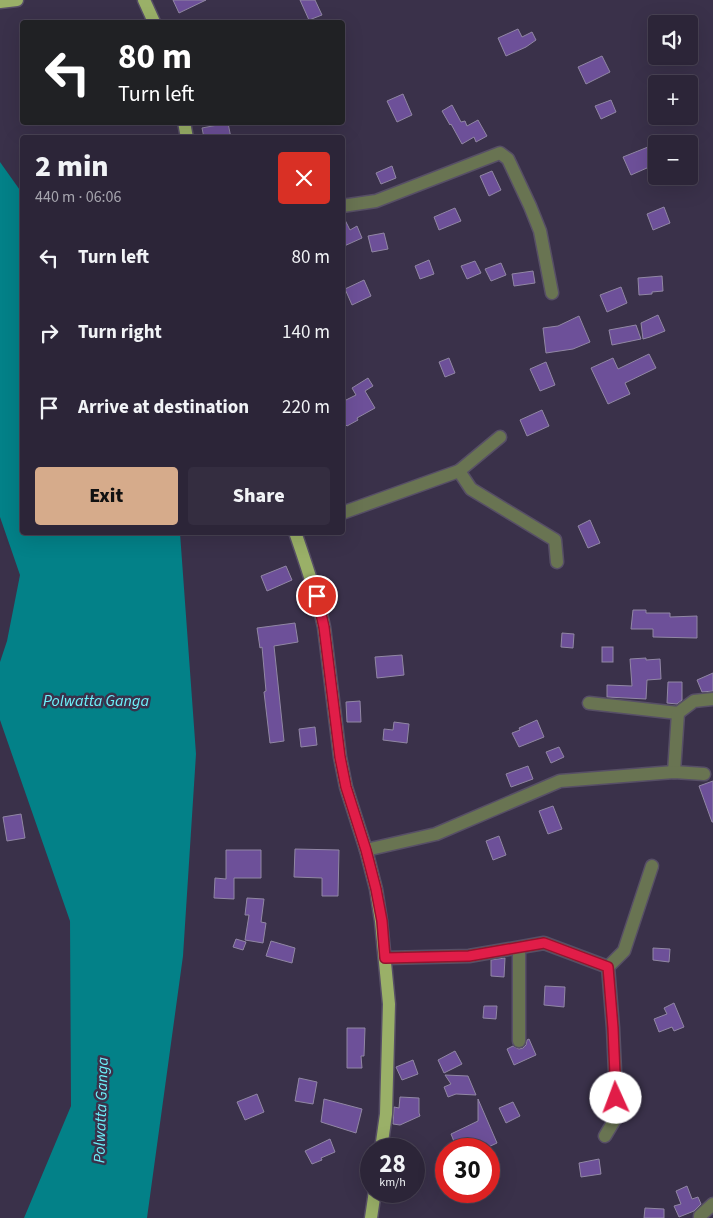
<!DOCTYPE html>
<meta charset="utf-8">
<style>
:root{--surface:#2c2538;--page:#342d40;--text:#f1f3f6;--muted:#a6a5ae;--line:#484253;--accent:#d6ab8b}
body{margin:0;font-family:"Source Sans 3",sans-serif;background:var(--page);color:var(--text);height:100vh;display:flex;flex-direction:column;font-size:19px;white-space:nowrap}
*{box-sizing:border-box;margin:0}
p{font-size:16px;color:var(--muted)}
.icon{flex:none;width:28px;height:28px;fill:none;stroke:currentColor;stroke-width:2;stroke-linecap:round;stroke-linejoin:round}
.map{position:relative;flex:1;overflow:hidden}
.drawer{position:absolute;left:20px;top:135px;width:325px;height:400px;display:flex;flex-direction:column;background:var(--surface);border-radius:5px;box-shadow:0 5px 20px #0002,0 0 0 1px var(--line)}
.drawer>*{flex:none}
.hud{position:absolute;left:20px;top:20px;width:325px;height:105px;border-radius:5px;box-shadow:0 5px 20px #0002,0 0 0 1px var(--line);background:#202124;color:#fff;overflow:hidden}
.tools{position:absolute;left:648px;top:15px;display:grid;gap:10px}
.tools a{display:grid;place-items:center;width:50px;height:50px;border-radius:5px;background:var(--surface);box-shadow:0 5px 20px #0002,0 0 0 1px var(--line);font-size:25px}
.speed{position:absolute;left:360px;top:1138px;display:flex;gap:10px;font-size:25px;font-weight:700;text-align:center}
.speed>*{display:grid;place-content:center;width:65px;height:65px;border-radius:50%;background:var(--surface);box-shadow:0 5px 20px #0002,0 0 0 1px var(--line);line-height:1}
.speed small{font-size:12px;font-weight:400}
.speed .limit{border:8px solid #d22;background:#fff;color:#111}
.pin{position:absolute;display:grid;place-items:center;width:42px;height:42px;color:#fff;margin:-21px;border:2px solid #fff;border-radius:50%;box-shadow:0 1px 5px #0007}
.me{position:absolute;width:55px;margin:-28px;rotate:358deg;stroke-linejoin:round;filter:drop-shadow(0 0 4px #0008)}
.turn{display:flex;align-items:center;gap:18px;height:105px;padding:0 15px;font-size:22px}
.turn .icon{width:65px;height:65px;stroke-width:2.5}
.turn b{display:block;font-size:35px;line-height:42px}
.round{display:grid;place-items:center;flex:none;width:52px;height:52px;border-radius:5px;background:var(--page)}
.summary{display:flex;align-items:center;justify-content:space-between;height:85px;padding:0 15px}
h1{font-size:30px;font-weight:800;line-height:38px}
.button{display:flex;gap:10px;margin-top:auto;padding:10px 15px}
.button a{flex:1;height:58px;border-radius:5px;background:var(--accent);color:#111;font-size:20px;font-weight:800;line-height:58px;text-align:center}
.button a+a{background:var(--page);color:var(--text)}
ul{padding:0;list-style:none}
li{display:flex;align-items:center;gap:15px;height:75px;padding:0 15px}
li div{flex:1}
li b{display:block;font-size:19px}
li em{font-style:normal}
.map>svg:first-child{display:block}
</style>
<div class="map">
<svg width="713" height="1218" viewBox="0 0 713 1218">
<rect width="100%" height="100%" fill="#3a314a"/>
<path fill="#038188" d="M 0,162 L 22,193 L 22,532 L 180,533 L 196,754 L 183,956 L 147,1218 L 24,1218 L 71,1106 L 70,921 L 0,720 L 0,662 L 7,641 L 20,575 L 0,517 Z"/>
<g fill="#6d5099" stroke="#9187a4">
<path d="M 173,0 L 206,0 L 179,13 Z"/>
<path d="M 300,0 L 315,0 L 322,15 L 309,20 Z"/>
<path d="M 518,29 L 522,37 L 532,32 L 536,40 L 526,47 L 506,56 L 498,38 Z"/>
<path d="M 602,56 L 610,72 L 586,84 L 578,67 Z"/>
<path d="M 403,94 L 412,115 L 397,122 L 387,101 Z"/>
<path d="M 611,100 L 616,112 L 601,119 L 595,106 Z"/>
<path d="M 452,105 L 461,122 L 465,121 L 467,126 L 478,120 L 487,136 L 476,142 L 474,137 L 462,144 L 451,124 L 450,125 L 442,111 Z"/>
<path d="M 228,123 L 231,138 L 204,138 L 202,128 Z"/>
<path d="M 656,146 L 656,157 L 653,158 L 656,164 L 631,175 L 623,157 L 648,147 L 649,149 Z"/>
<path d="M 392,166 L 396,178 L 381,184 L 376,173 Z"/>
<path d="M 492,171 L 501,190 L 489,196 L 480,176 Z"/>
<path d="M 664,207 L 670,223 L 653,230 L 647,214 Z"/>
<path d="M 455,208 L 461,221 L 439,230 L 434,217 Z"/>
<path d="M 342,214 L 350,230 L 357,226 L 362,238 L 342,247 Z"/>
<path d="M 384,233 L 388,249 L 372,252 L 368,236 Z"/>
<path d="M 429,260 L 434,274 L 420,279 L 415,266 Z"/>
<path d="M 475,261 L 481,273 L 467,279 L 461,266 Z"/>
<path d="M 501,263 L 506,275 L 491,281 L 485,269 Z"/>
<path d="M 533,271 L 535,283 L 514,286 L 512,274 Z"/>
<path d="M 662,276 L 663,291 L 652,292 L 652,294 L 639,295 L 638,278 Z"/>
<path d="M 364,280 L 371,296 L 352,305 L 345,289 Z"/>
<path d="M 621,287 L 627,303 L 607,312 L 600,295 Z"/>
<path d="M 658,315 L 665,331 L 650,337 L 643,339 L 641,323 Z"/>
<path d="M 579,316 L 590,342 L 573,349 L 546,353 L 543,328 L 558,326 Z"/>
<path d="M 636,325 L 641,339 L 612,345 L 609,330 Z"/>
<path d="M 649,354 L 656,368 L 625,383 L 630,394 L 608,404 L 591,368 L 613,358 L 618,369 Z"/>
<path d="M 449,358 L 455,373 L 445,377 L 439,362 Z"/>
<path d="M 546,362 L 555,385 L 540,391 L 530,369 Z"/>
<path d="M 368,378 L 373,386 L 365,391 L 375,408 L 357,418 L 358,420 L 347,426 L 346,425 L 342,426 L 342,402 L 356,395 L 352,388 Z"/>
<path d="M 542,410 L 549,426 L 527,436 L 520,420 Z"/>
<path d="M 590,520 L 600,543 L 588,548 L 578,526 Z"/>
<path d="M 286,566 L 292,580 L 267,591 L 261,576 Z"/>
<path d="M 633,610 L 646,610 L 646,613 L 670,613 L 670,617 L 697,616 L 697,638 L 653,637 L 653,629 L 631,629 Z"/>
<path d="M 295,623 L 298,642 L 274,646 L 284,741 L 270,743 L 264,692 L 266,691 L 262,647 L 260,648 L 257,628 Z"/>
<path d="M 562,633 L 574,634 L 573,648 L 561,647 Z"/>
<rect x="602" y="647" width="11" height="15"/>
<path d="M 402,655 L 404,675 L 377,678 L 375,657 Z"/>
<path d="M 646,658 L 646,660 L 660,659 L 661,679 L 647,680 L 646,699 L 607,697 L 607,685 L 632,686 L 630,659 Z"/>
<path d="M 713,673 L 713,691 L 702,692 L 697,680 Z"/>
<path d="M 668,682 L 682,682 L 682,700 L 677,704 L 667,703 Z"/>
<path d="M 360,701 L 361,722 L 347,722 L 346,702 Z"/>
<path d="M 537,720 L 544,737 L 519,747 L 512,733 L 520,730 L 519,728 Z"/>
<path d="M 394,722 L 409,724 L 407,743 L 383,740 L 384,729 L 393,730 Z"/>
<path d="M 315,727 L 317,745 L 301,747 L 299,729 Z"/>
<path d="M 559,747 L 564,757 L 551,763 L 546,752 Z"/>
<path d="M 528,766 L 533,779 L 511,787 L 506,774 Z"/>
<path d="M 713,781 L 713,822 L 712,822 L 699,786 Z"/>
<path d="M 553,806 L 562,829 L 548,834 L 539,811 Z"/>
<path d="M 21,814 L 25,838 L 7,841 L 3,817 Z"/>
<path d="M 499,836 L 506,855 L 493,860 L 486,841 Z"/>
<path d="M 295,849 L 339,850 L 338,896 L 322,896 L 322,878 L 294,877 Z"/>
<path d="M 226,850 L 261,850 L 261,878 L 234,878 L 234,899 L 214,898 L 215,878 L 226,879 Z"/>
<path d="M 247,898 L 264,899 L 261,922 L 266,923 L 263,943 L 245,940 L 249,915 L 245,915 Z"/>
<path d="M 236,939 L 246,942 L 243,950 L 233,947 Z"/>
<path d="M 271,941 L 295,948 L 292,963 L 266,956 Z"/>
<path d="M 653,948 L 670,949 L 669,962 L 653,960 Z"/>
<path d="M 505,958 L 504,977 L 491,976 L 491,960 Z"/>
<path d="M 545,986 L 565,987 L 564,1007 L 544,1005 Z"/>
<path d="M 674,1003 L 684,1027 L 674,1031 L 672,1027 L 659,1032 L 654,1019 L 667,1014 L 664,1008 Z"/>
<path d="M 484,1006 L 497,1006 L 496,1019 L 483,1018 Z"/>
<path d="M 347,1028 L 365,1028 L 364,1056 L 361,1056 L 362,1068 L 347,1068 Z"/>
<path d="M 529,1039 L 536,1055 L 514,1065 L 507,1049 L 513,1046 L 519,1049 L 523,1048 L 526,1045 L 527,1040 Z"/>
<path d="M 455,1051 L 462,1064 L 444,1073 L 438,1060 Z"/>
<path d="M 413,1060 L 418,1074 L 402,1080 L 396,1067 Z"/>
<path d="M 445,1075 L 468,1076 L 476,1095 L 456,1094 L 448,1097 L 444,1087 L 451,1084 Z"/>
<path d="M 299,1078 L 317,1082 L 313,1104 L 295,1101 Z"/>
<path d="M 257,1094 L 264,1112 L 245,1120 L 237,1102 Z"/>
<path d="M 400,1097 L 419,1098 L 419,1113 L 420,1116 L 400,1125 L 393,1124 L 394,1107 L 399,1108 Z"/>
<path d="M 324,1099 L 362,1109 L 356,1133 L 321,1122 Z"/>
<path d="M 478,1099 L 497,1143 L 484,1149 L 482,1144 L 471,1149 L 457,1149 L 451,1134 L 478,1121 Z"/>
<path d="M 513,1102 L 520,1116 L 506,1123 L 499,1108 Z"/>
<path d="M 330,1139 L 335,1152 L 321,1158 L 322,1160 L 312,1164 L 305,1151 Z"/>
<path d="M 599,1159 L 601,1174 L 581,1177 L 579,1163 Z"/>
<path d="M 687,1186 L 692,1199 L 698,1197 L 701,1204 L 694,1211 L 679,1217 L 674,1206 L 681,1204 L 676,1191 Z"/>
<path d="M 645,1208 L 664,1209 L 664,1218 L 644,1218 Z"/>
</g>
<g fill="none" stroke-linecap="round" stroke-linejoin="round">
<defs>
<g id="minor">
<path d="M 342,206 L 376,201 L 500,153 L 508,159 L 530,206 L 540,231 L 552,293"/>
<path d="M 459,471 L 471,489 L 555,540 L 557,562"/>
<path d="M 342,513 L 459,471 L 500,437"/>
<path d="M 589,703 L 678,713 L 694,701 L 713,699"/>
<path d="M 674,772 L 678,713"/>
<path d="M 366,850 L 436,834 L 560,781 L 674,772 L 704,774"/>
<path d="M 519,948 L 519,1041"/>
<path d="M 385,958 L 469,956 L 544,943 L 608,967"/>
<path d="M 608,967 L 624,951 L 652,866"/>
<path d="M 605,1136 L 617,1116 L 613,1028 L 608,967"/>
<path d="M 700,1218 L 700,1216 L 713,1204"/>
</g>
<g id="major">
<path d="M 144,0 L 154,22"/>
<path d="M 0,2 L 17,0"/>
<path d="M 184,122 L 187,138"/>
<path d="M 295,532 C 306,564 317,595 324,627 L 340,757 L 346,787 L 366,850 L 376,889 L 381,921 L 389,1004 L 386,1114 L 381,1149"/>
<path d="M 371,1218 L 375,1191"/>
</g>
</defs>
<use href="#minor" stroke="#574f66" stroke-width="15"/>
<use href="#major" stroke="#574f66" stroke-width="15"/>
<use href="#minor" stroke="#697452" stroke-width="12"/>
<use href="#major" stroke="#9ab068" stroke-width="12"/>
</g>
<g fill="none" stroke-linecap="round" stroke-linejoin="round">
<defs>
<path id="route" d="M 317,596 L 324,627 L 340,757 L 346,787 L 366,850 L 376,889 L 382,921 L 385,958 L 469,956 L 544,943 L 608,967 L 613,1028 L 616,1098"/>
</defs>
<use href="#route" stroke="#92132f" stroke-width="12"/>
<use href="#route" stroke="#e11d48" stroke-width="9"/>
</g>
<g text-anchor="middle" stroke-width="5" stroke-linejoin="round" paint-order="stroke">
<g font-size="16" font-style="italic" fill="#6ef3fc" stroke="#3a314a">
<text x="96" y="706">Polwatta Ganga</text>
<text transform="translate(100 1110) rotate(-88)" y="6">Polwatta Ganga</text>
</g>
</g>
</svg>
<div class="tools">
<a><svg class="icon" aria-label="sound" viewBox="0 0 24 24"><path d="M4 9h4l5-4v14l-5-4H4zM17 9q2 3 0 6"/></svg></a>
<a>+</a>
<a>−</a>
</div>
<div class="speed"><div>28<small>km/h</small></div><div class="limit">30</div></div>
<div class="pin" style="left:317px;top:596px;background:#d93025"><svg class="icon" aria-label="arrive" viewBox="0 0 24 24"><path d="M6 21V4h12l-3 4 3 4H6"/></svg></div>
<svg class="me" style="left:616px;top:1098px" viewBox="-20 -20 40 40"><circle r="19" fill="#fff"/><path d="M0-13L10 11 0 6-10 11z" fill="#e11d48"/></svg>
<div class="hud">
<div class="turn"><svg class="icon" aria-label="left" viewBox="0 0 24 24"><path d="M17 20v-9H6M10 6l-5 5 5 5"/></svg><div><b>80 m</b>Turn left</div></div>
</div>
<section class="drawer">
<div class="summary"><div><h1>2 min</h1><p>440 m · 06:06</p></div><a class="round" style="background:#d93025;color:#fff"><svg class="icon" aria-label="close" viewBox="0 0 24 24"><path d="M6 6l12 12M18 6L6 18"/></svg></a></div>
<ul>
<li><svg class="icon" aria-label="left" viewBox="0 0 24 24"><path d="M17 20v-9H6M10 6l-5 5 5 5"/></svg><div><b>Turn left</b></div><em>80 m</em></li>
<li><svg class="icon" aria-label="right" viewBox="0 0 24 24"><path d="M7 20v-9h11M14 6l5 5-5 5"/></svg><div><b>Turn right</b></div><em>140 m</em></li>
<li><svg class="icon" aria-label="arrive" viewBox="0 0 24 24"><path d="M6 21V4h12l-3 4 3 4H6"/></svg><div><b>Arrive at destination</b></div><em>220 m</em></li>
</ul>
<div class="button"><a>Exit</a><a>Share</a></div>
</section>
</div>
